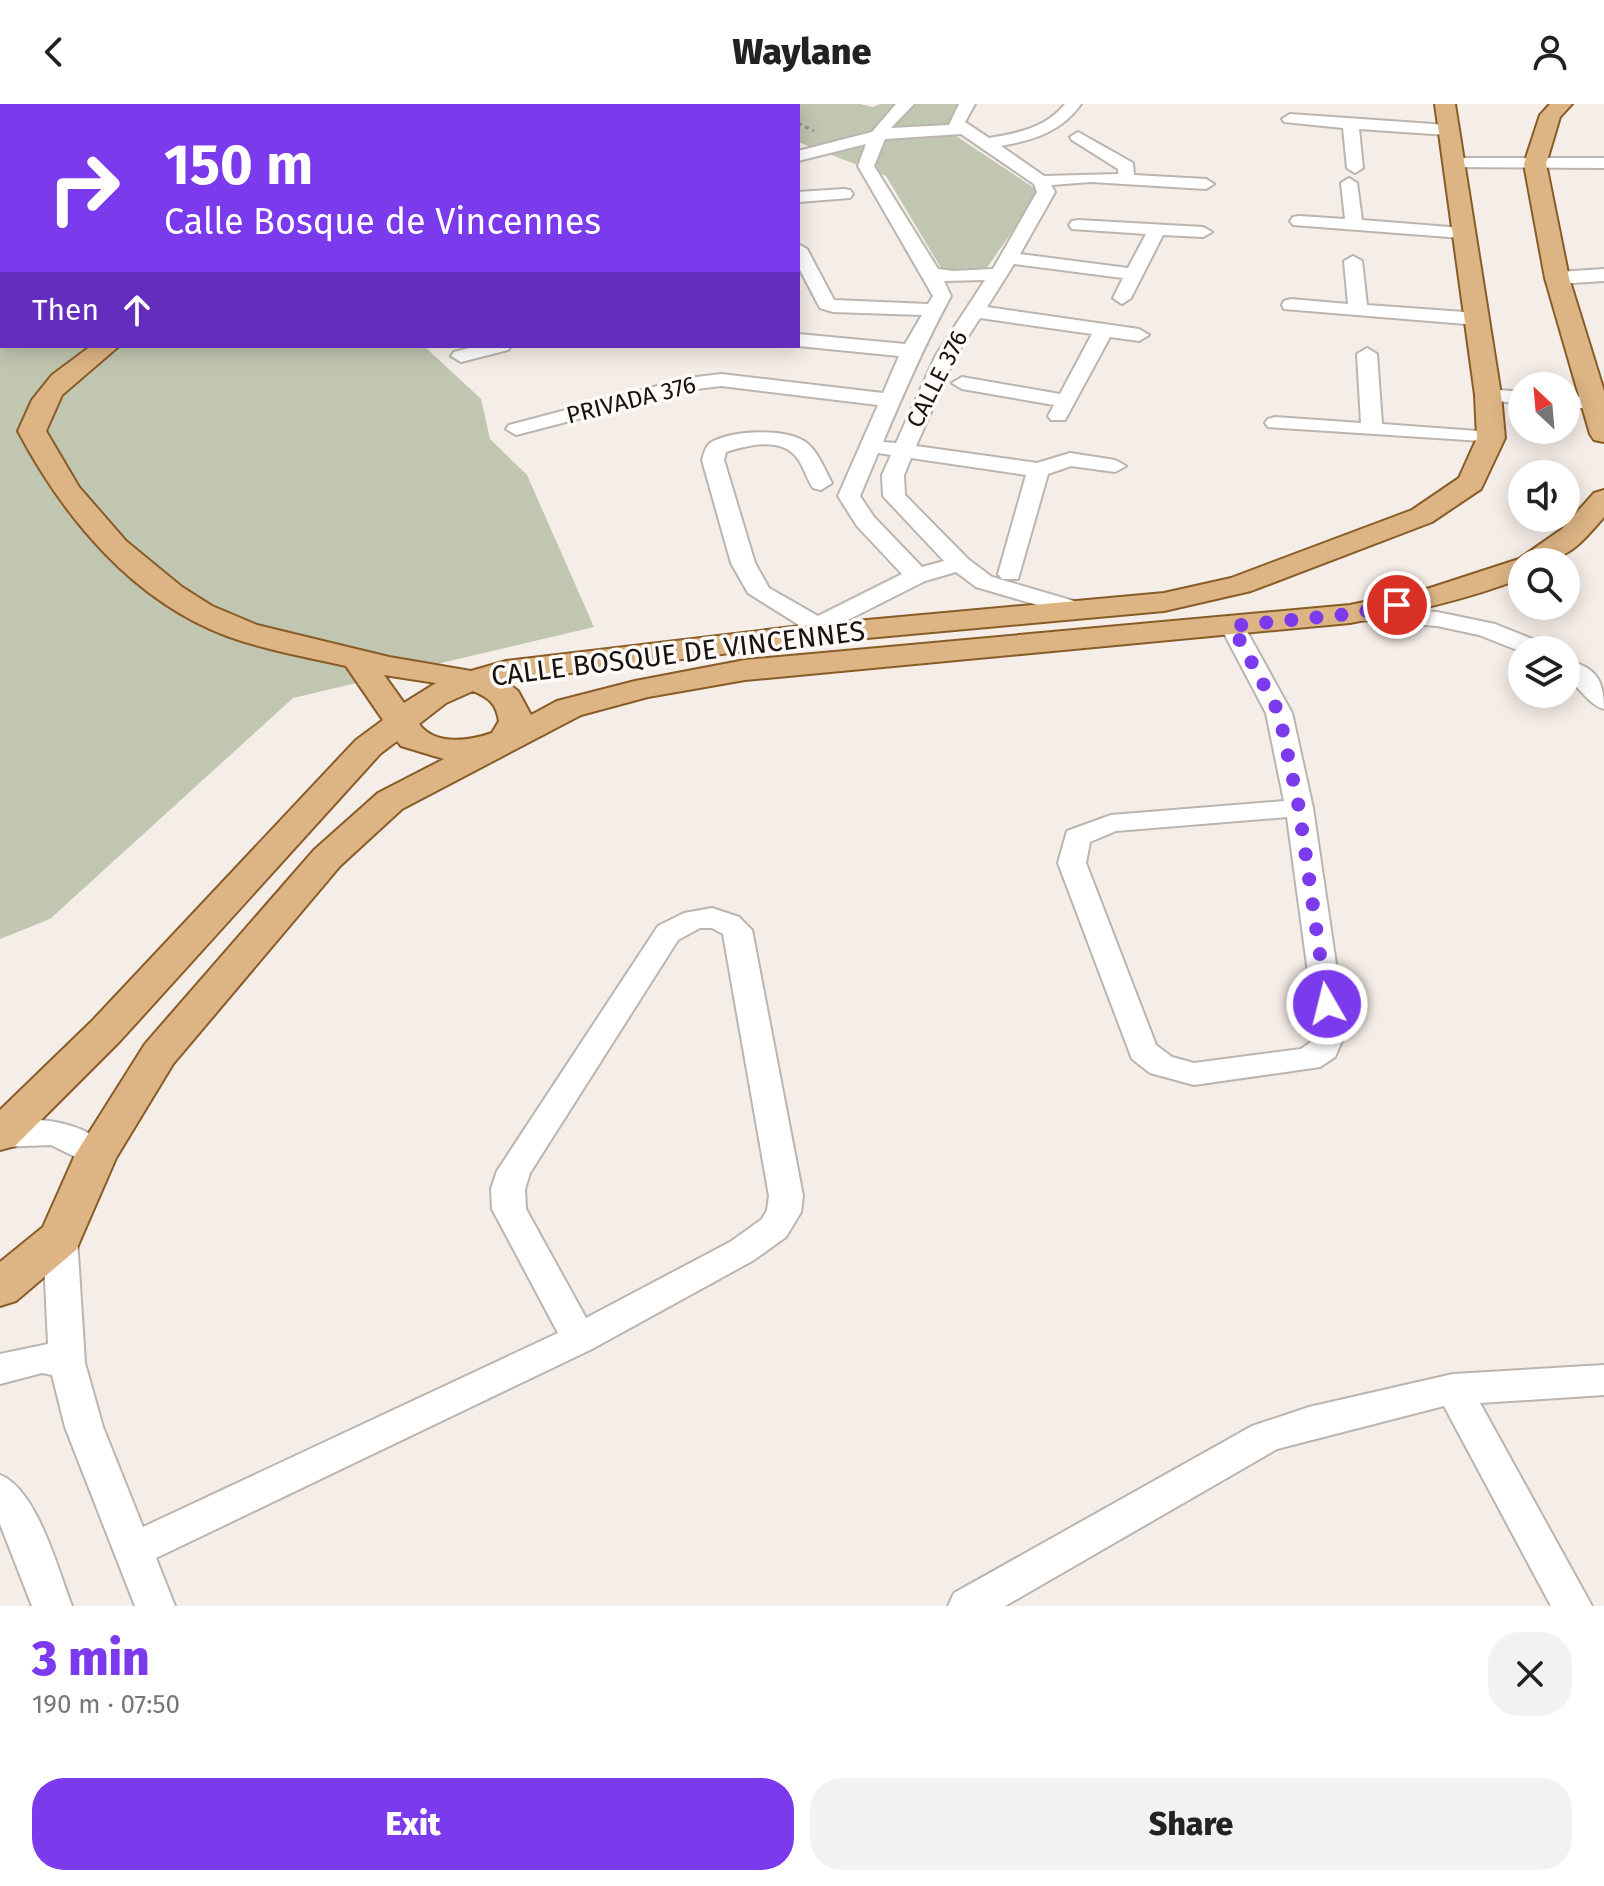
<!DOCTYPE html>
<meta charset="utf-8">
<style>
:root{--surface:#fff;--page:#f2f2f2;--text:#222;--muted:#767676;--accent:#7c3aed}
body{margin:0;font-family:"Fira Sans",sans-serif;background:var(--page);color:var(--text);height:100vh;display:flex;flex-direction:column;font-size:30px;white-space:nowrap}
*{box-sizing:border-box;margin:0}
p{font-size:26px;color:var(--muted)}
.icon{flex:none;width:44px;height:44px;fill:none;stroke:currentColor;stroke-width:2;stroke-linecap:round;stroke-linejoin:round}
.map{position:relative;height:1502px;overflow:hidden}
.sheet{display:flex;flex-direction:column;background:var(--surface);flex:1}
.sheet>*{flex:none}
.hud{position:absolute;left:0px;top:0px;width:800px;height:244px;box-shadow:0 4px 20px #0003;background:#7c3aed;color:#fff;overflow:hidden}
.needle{width:52px;rotate:334deg}
.fabs{position:absolute;left:1508px;top:268px;display:grid;gap:16px}
.fabs a{display:grid;place-items:center;width:72px;height:72px;border-radius:50%;background:var(--surface);box-shadow:0 4px 20px #0003;font-size:40px}
.pin{position:absolute;display:grid;place-items:center;width:68px;height:68px;color:#fff;margin:-34px;border:4px solid #fff;border-radius:50%;box-shadow:0 2px 8px #0007}
.me{position:absolute;width:88px;margin:-44px;rotate:352deg;stroke-linejoin:round;filter:drop-shadow(0 0 6px #0008)}
.turn{display:flex;align-items:center;gap:28px;height:168px;padding:0 32px;font-size:36px}
.turn .icon{width:104px;height:104px;stroke-width:2.5}
.turn b{display:block;font-size:56px;line-height:68px}
.then{display:flex;align-items:center;height:76px;padding:0 32px;background:#0003;gap:16px;font-size:30px}
.round{display:grid;place-items:center;flex:none;width:84px;height:84px;border-radius:32px;background:var(--page)}
.summary{display:flex;align-items:center;justify-content:space-between;height:136px;padding:0 32px}
h1{font-size:48px;font-weight:800;line-height:60px;color:var(--accent)}
.cta{display:flex;gap:16px;margin-top:auto;padding:16px 32px}
.cta a{flex:1;height:92px;border-radius:32px;background:var(--accent);color:#fff;font-size:32px;font-weight:800;line-height:92px;text-align:center}
.cta a+a{background:var(--page);color:var(--text)}
header{display:flex;justify-content:space-between;align-items:center;height:104px;padding:0 32px;background:var(--surface);font-size:36px;font-weight:800}
.map>svg:first-child{display:block}
</style>
<header><svg class="icon" aria-label="back" viewBox="0 0 24 24"><path d="M15 5l-7 7 7 7"/></svg>Waylane<svg class="icon" aria-label="person" viewBox="0 0 24 24"><circle cx="12" cy="8" r="4"/><path d="M4 21q1-7 8-7t8 7"/></svg></header>
<div class="map">
<svg width="1604" height="1502" viewBox="0 0 1604 1502">
<rect width="100%" height="100%" fill="#f5ede7"/>
<g fill="#c0c6b0">
<path d="M 0,0 L 432,0 L 2,2 L 2,242 L 424,242 L 481,295 L 490,335 L 527,371 L 594,523 L 293,594 L 50,815 L 0,835 Z"/>
<path d="M 728,0 L 860,0 L 873,3 L 880,0 L 964,0 L 950,16 L 956,32 L 1040,88 L 981,172 L 944,169 L 886,72 L 798,38 L 798,2 Z"/>
</g>
<g fill="none" stroke-linecap="round" stroke-linejoin="round">
<defs>
<g id="minor">
<path d="M 439,0 L 650,0 L 437,2 Z"/>
<path d="M 896,0 L 914,0 L 891,24 L 949,21 L 959,0 L 975,0 L 965,18 L 989,34 C 1018,29 1046,24 1065,0 L 1081,0 C 1061,28 1034,36 1001,42 L 1044,72 L 1118,70 L 1118,65 L 1072,36 L 1070,33 L 1078,28 L 1133,59 L 1134,71 L 1206,75 L 1214,80 L 1206,85 L 1091,78 L 1051,81 L 1055,88 L 1020,150 L 1128,164 L 1146,130 L 1072,125 L 1069,121 L 1072,117 L 1078,116 L 1203,123 L 1212,128 L 1203,133 L 1163,131 L 1131,194 L 1122,200 L 1113,194 L 1123,174 L 1014,160 L 987,203 L 1139,225 L 1149,231 L 1139,237 L 1110,233 L 1065,316 L 1051,316 L 1048,312 L 1054,301 L 962,285 L 952,279 L 962,273 L 1060,290 L 1092,230 L 980,214 L 956,251 L 916,342 L 1037,359 L 1070,349 L 1115,356 L 1126,362 L 1115,368 L 1071,362 L 1048,370 L 1018,475 L 1002,475 L 998,470 L 1026,371 L 911,354 L 904,371 L 905,391 L 968,455 L 992,473 L 1091,502 L 1095,507 L 1091,512 L 1075,512 L 976,483 L 956,468 L 925,477 L 810,535 L 792,535 L 789,530 L 799,521 L 748,489 L 731,459 L 702,356 C 704,350 705,343 710,339 C 731,326 783,324 804,337 C 818,346 824,365 832,379 L 821,386 L 813,384 C 807,375 804,364 798,355 C 782,332 748,341 726,348 L 724,356 L 755,459 L 769,484 L 818,512 L 902,470 L 857,422 L 838,392 L 878,301 L 721,282 L 689,286 L 516,331 L 506,325 L 509,321 L 688,274 L 721,270 L 883,289 L 899,252 L 798,242 L 798,230 L 905,240 L 922,211 L 833,208 L 820,204 L 798,162 L 798,140 L 807,145 L 834,196 L 928,200 L 933,192 L 858,62 L 866,40 L 798,57 L 798,47 L 872,28 ZM 961,30 L 1034,80 L 1037,88 L 993,165 L 953,167 L 938,165 L 874,62 L 885,35 ZM 985,176 L 936,251 L 896,339 L 883,338 C 904,288 927,236 951,192 L 944,177 ZM 878,349 L 891,351 L 882,371 L 883,392 L 944,457 L 922,463 L 874,413 L 860,392 Z"/>
<path d="M 1290,10 L 1447,21 L 1455,26 L 1447,31 L 1359,25 L 1363,64 L 1355,69 L 1347,64 L 1343,24 L 1284,18 L 1282,15 Z"/>
<path d="M 1453,54 L 1604,54 L 1604,64 L 1447,63 L 1445,59 Z"/>
<path d="M 1349,74 L 1357,79 L 1362,116 L 1462,124 L 1471,129 L 1462,134 L 1293,121 L 1290,117 L 1293,113 L 1299,112 L 1345,115 L 1341,79 Z"/>
<path d="M 844,85 L 850,86 L 853,90 L 850,94 L 798,98 L 798,88 Z"/>
<path d="M 1353,152 L 1362,157 L 1367,201 L 1478,209 L 1488,215 L 1478,221 L 1284,205 L 1282,201 L 1284,197 L 1291,195 L 1348,200 L 1344,157 Z"/>
<path d="M 1604,165 L 1604,177 L 1557,180 L 1548,174 L 1557,168 Z"/>
<path d="M 477,242 L 511,242 L 508,246 L 461,258 L 451,252 L 454,248 Z"/>
<path d="M 1367,244 L 1377,250 L 1382,320 L 1491,328 L 1498,330 L 1502,334 L 1498,338 L 1268,323 L 1265,319 L 1268,315 L 1275,313 L 1361,319 L 1357,250 Z"/>
<path d="M 1488,285 L 1522,288 L 1522,300 L 1481,295 L 1478,291 Z"/>
<path d="M 1566,291 L 1601,295 L 1604,299 L 1594,305 L 1566,303 Z"/>
<path d="M 1351,503 L 1437,508 L 1495,520 L 1547,541 L 1550,546 L 1522,548 L 1479,531 L 1437,522 L 1343,515 L 1339,510 L 1343,505 Z"/>
<path d="M 1232,515 L 1241,517 L 1244,522 L 1292,609 L 1313,704 L 1346,928 L 1335,953 L 1320,963 L 1194,981 L 1150,969 L 1132,955 L 1058,759 L 1067,727 L 1111,711 L 1284,697 L 1266,609 L 1220,522 L 1223,517 ZM 1287,713 L 1316,928 L 1311,938 L 1301,945 L 1194,959 L 1172,953 L 1156,941 L 1086,759 L 1090,738 L 1116,727 Z"/>
<path d="M 1566,556 C 1596,563 1604,576 1604,605 C 1589,601 1580,583 1566,574 Z"/>
<path d="M 712,804 L 739,813 L 752,826 L 803,1092 L 801,1108 L 786,1133 L 754,1156 L 592,1245 L 156,1454 L 175,1502 L 135,1502 L 65,1323 L 52,1271 L 42,1269 L 0,1280 L 0,1250 L 48,1240 L 43,1134 L 48,1125 L 60,1121 L 72,1125 L 77,1134 L 85,1259 L 103,1323 L 143,1423 L 558,1229 L 492,1105 L 491,1085 L 497,1067 L 658,822 L 684,809 ZM 712,824 L 723,830 L 769,1092 L 767,1106 L 762,1115 L 730,1138 L 586,1214 L 526,1105 L 525,1085 L 530,1069 L 678,836 L 700,824 Z"/>
<path d="M 40,1016 C 65,1018 99,1027 112,1051 L 108,1060 L 96,1063 L 51,1041 L 0,1043 L 0,1019 Z"/>
<path d="M 1604,1261 L 1604,1291 L 1480,1299 L 1592,1502 L 1551,1502 L 1444,1302 L 1277,1345 L 1005,1502 L 948,1502 L 954,1489 L 1252,1322 L 1309,1303 L 1453,1270 Z"/>
<path d="M 0,1371 C 37,1385 58,1466 72,1502 L 32,1502 L 0,1420 Z"/>
</g>
<g id="major">
<path d="M 193,0 L 214,0 L 192,2 Z"/>
<path d="M 1435,0 L 1455,0 L 1501,291 L 1505,334 L 1481,385 L 1432,418 L 1251,487 L 1164,507 L 801,540 L 505,577 L 518,587 L 531,611 L 557,597 L 635,577 L 745,556 L 1350,501 L 1430,484 L 1519,455 L 1562,425 L 1594,389 L 1604,386 L 1604,413 C 1576,445 1566,458 1522,458 L 1522,474 C 1467,496 1408,508 1350,519 L 745,576 L 648,593 L 581,611 L 402,705 L 340,762 L 173,960 L 116,1054 L 76,1146 L 16,1197 L 0,1202 L 0,1158 L 43,1123 L 75,1051 L 145,940 L 314,746 L 378,689 L 444,655 L 401,642 L 397,637 L 380,650 L 120,937 L 15,1042 L 0,1046 L 0,1006 L 92,917 L 356,636 L 383,616 L 346,562 C 307,553 265,546 227,532 C 133,497 64,414 18,327 L 32,296 L 52,271 L 91,242 L 119,242 L 62,291 L 46,327 L 79,383 L 126,437 L 182,483 L 212,502 L 257,521 L 389,553 L 471,567 L 506,557 L 801,522 L 1164,489 L 1231,474 L 1412,406 L 1459,374 L 1477,334 L 1475,291 ZM 384,571 L 436,579 L 404,599 ZM 473,587 C 489,594 496,599 499,617 L 492,629 C 469,637 435,642 419,620 L 446,599 Z"/>
<path d="M 1550,0 L 1572,0 L 1560,13 L 1546,60 L 1569,174 L 1604,287 L 1604,338 L 1594,336 L 1590,330 L 1545,174 L 1524,60 L 1540,11 Z"/>
<path d="M 0,156 L 2,156 L 0,172 Z"/>
</g>
</defs>
<use href="#minor" stroke="#bcb5af" stroke-width="4"/>
<use href="#major" stroke="#895c27" stroke-width="4"/>
<g stroke="#97918d" stroke-width="3" stroke-dasharray="4 4" stroke-linecap="butt">
<path d="M 758,0 L 763,2"/>
<path d="M 798,19 L 814,27"/>
<path d="M 0,111 L 2,108"/>
</g>
<use href="#minor" fill="#fff" fill-rule="evenodd"/>
<use href="#major" fill="#ddb585" fill-rule="evenodd"/>
</g>
<g fill="none" stroke-linecap="round" stroke-linejoin="round">
<path stroke="#7c3aed" stroke-width="14" stroke-dasharray="0 25.2" d="M 1327,900 L 1299,704 L 1279,609 L 1232,522 L 1350,510 L 1397,501"/>
</g>
<g text-anchor="middle" stroke-width="7" stroke-linejoin="round" paint-order="stroke">
<g font-size="24" fill="#151210" stroke="#fefbf9">
<text transform="translate(937 275) rotate(-63)" y="8">CALLE 376</text>
<text transform="translate(631 296) rotate(-14)" y="8">PRIVADA 376</text>
</g>
<g font-size="28" fill="#151210" stroke="#fefbf9">
<text transform="translate(678 549) rotate(-7)" y="10">CALLE BOSQUE DE VINCENNES</text>
</g>
</g>
</svg>
<div class="fabs">
<a><svg class="needle" viewBox="-14 -14 28 28"><path d="M0-13l5 13h-10z" fill="#e53935"/><path d="M0 13l5-13h-10z" fill="#767676"/></svg></a>
<a><svg class="icon" aria-label="sound" viewBox="0 0 24 24"><path d="M4 9h4l5-4v14l-5-4H4zM17 9q2 3 0 6"/></svg></a>
<a><svg class="icon" aria-label="search" viewBox="0 0 24 24"><circle cx="10" cy="10" r="6"/><path d="M15 15l6 6"/></svg></a>
<a><svg class="icon" aria-label="layers" viewBox="0 0 24 24"><path d="M12 4l9 5-9 5-9-5zM3 14l9 5 9-5"/></svg></a>
</div>
<div class="pin" style="left:1397px;top:501px;background:#d93025"><svg class="icon" aria-label="arrive" viewBox="0 0 24 24"><path d="M6 21V4h12l-3 4 3 4H6"/></svg></div>
<svg class="me" style="left:1327px;top:900px" viewBox="-20 -20 40 40"><circle r="17" fill="#7c3aed" stroke="#fff" stroke-width="3"/><path d="M0-11L8 9 0 5-8 9z" fill="#fff"/></svg>
<div class="hud">
<div class="turn"><svg class="icon" aria-label="right" viewBox="0 0 24 24"><path d="M7 20v-9h11M14 6l5 5-5 5"/></svg><div><b>150 m</b>Calle Bosque de Vincennes</div></div>
<div class="then">Then<svg class="icon" aria-label="ahead" viewBox="0 0 24 24"><path d="M12 20V5M6 11l6-6 6 6"/></svg></div>
</div>
</div>
<section class="sheet">
<div class="summary"><div><h1>3 min</h1><p>190 m · 07:50</p></div><a class="round"><svg class="icon" aria-label="close" viewBox="0 0 24 24"><path d="M6 6l12 12M18 6L6 18"/></svg></a></div>
<div class="cta"><a>Exit</a><a>Share</a></div>
</section>
